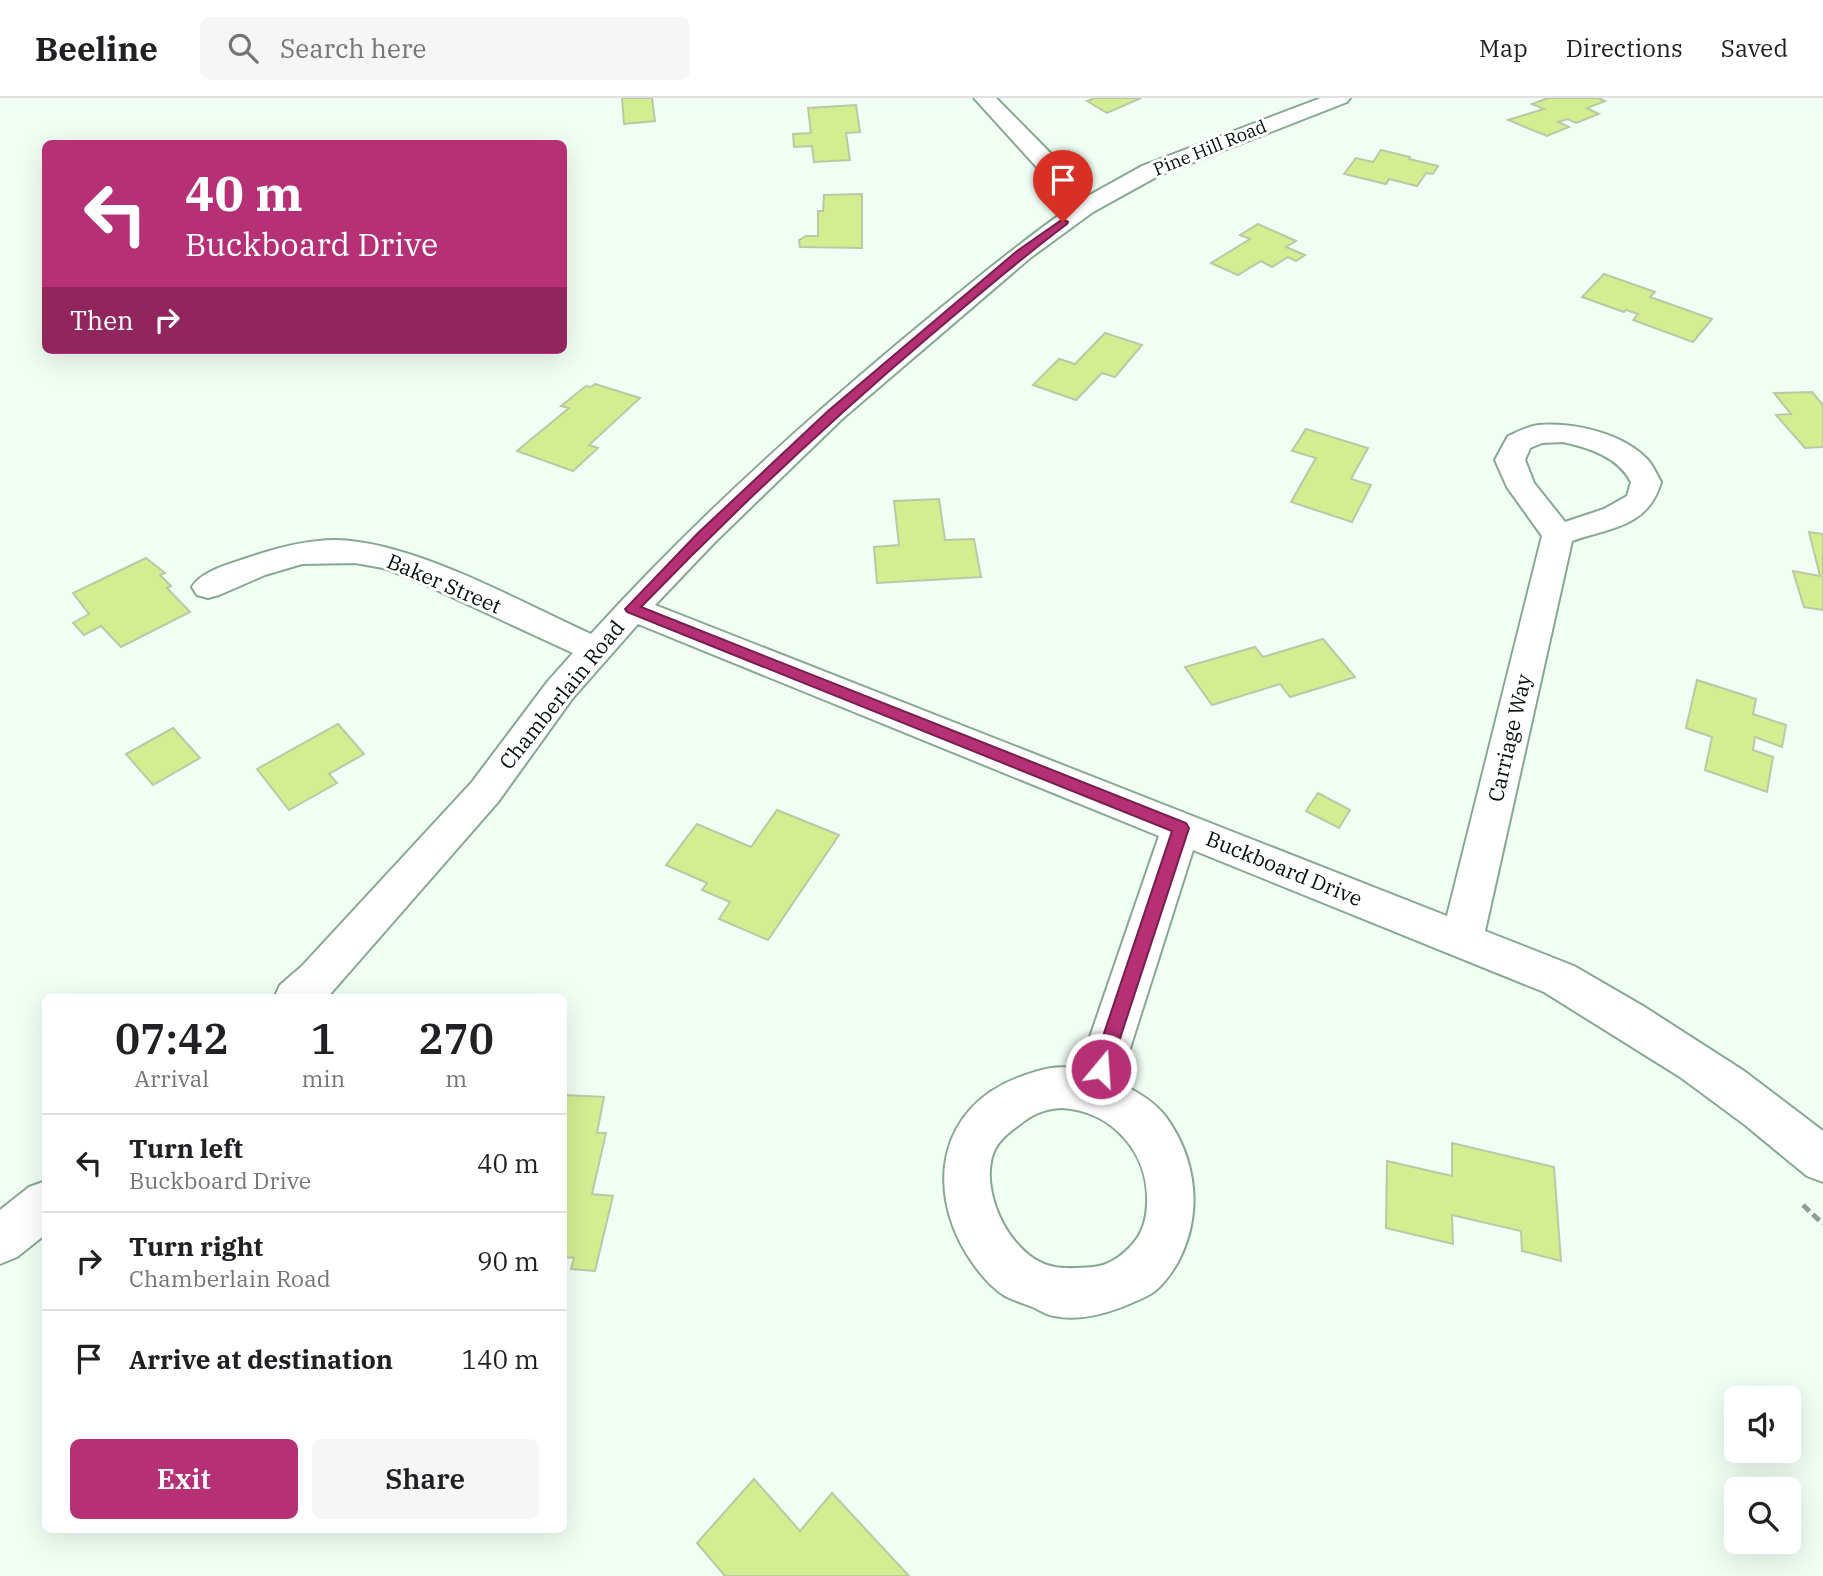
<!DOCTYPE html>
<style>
:root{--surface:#fff;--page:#f6f6f6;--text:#202124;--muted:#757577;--line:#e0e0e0;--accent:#b53075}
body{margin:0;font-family:"IBM Plex Serif",serif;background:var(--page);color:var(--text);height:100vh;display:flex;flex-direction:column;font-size:26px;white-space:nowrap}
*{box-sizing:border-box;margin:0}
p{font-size:23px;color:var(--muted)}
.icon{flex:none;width:38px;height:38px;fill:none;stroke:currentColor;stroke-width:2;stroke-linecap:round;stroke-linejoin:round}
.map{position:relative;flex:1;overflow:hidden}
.drawer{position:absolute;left:42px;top:896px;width:525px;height:539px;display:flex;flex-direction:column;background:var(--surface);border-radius:10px;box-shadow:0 7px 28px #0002}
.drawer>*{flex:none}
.banner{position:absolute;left:42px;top:42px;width:525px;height:214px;border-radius:10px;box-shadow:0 7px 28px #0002;background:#b53075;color:#fff;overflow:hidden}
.buttons{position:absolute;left:1724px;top:1288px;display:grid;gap:14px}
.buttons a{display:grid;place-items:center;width:77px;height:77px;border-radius:10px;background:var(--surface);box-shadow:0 7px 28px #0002;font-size:35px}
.pin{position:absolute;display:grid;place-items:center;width:60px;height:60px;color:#fff;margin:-72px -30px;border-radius:50% 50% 50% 0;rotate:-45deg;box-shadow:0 0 7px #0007}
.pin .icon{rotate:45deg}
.me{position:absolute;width:77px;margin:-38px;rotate:18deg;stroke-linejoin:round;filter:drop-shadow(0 0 5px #0008)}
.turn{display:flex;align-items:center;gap:24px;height:147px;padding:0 28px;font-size:32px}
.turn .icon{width:91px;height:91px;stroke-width:2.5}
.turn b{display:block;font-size:49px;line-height:60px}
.then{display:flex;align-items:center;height:66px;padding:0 28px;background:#0003;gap:14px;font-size:26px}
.eta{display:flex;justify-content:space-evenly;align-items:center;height:119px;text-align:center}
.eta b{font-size:42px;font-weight:600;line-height:49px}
.action{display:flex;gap:14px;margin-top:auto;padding:14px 28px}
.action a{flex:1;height:80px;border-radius:10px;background:var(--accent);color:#fff;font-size:28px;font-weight:600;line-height:80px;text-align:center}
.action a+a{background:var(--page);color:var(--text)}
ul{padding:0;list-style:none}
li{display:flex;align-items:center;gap:21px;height:98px;padding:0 28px;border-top:2px solid var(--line)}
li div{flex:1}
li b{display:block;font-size:26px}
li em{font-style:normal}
header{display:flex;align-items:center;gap:42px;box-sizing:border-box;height:98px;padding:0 35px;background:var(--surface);border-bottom:2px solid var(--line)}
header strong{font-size:33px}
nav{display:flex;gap:38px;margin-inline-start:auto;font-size:24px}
.search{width:490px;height:63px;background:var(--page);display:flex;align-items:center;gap:18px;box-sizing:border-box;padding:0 24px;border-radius:10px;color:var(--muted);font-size:26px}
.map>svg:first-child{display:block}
</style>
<header>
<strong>Beeline</strong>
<div class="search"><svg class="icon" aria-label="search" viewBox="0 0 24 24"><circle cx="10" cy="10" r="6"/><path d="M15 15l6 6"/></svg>Search here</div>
<nav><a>Map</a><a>Directions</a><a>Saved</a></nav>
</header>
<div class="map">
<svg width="1823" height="1478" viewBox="0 0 1823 1478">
<rect width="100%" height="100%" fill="#f0fef4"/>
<g fill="#d2ee91" stroke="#bcc8a4" stroke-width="2">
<path d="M 622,0 L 652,0 L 655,23 L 624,26 Z"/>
<path d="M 1095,0 L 1141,0 L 1107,15 L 1087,3 Z"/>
<path d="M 1548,0 L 1598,0 L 1605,3 L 1587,10 L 1599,16 L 1576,25 L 1568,21 L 1558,24 L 1569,29 L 1547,38 L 1508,22 L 1544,11 L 1532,6 Z"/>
<path d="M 856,7 L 860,34 L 846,35 L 850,62 L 814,64 L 812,48 L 794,49 L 793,36 L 811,35 L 808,10 Z"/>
<path d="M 1381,52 L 1410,59 L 1409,61 L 1438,68 L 1433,76 L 1426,75 L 1417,88 L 1389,81 L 1386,86 L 1344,76 L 1356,60 L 1373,64 Z"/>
<path d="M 862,96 L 862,150 L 800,149 L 799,142 L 806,138 L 818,138 L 818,113 L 823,113 L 824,97 Z"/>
<path d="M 1258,126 L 1296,143 L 1286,149 L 1305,157 L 1296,163 L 1288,159 L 1272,169 L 1261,163 L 1238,177 L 1211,165 L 1250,141 L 1240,137 Z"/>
<path d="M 1604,176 L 1655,194 L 1650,199 L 1712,221 L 1693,244 L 1633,222 L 1638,216 L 1626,212 L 1624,214 L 1582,199 Z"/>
<path d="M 1105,235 L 1142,247 L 1115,279 L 1102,275 L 1076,302 L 1033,287 L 1059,261 L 1075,266 Z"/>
<path d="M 595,286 L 640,300 L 589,347 L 598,350 L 573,373 L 517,353 L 569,310 L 561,308 L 586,288 L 591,289 Z"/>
<path d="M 1812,294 L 1823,307 L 1823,349 L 1805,350 L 1776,317 L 1791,316 L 1774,295 Z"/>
<path d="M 1306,331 L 1368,350 L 1351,381 L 1371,387 L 1352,424 L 1291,404 L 1316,360 L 1292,353 Z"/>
<path d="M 939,401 L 945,442 L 974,441 L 981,479 L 877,485 L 874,449 L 899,447 L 894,403 Z"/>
<path d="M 1809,434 L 1823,436 L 1823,512 L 1804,509 L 1793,473 L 1820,478 Z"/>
<path d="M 146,460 L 165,475 L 160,477 L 171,488 L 167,490 L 190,514 L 121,549 L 101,528 L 84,537 L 73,525 L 89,516 L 73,495 Z"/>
<path d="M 1323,541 L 1355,579 L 1290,599 L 1280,586 L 1212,607 L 1185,569 L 1255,549 L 1263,559 Z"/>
<path d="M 1697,582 L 1756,601 L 1753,616 L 1786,627 L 1782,649 L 1755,639 L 1753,652 L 1773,659 L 1767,694 L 1705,672 L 1712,639 L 1686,630 Z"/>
<path d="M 338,626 L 364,656 L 329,676 L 337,685 L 289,712 L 257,671 Z"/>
<path d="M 173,630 L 200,660 L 153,687 L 126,656 Z"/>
<path d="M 1318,695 L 1350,712 L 1339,730 L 1306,713 Z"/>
<path d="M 777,712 L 839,737 L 768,842 L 719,821 L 730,804 L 702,792 L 707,785 L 666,767 L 697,726 L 751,749 Z"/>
<path d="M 564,997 L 604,999 L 597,1035 L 606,1035 L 592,1096 L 613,1098 L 595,1173 L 571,1171 L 574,1160 L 564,1159 Z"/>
<path d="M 1452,1045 L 1554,1069 L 1561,1163 L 1522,1153 L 1521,1133 L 1452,1117 L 1453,1146 L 1386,1130 L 1387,1063 L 1452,1078 Z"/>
<path d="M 754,1381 L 800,1433 L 832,1395 L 909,1478 L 725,1478 L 697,1445 Z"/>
</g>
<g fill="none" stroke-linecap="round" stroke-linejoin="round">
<defs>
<g id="street">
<path d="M 974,0 L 996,0 L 1065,70 L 1088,98 L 1142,68 L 1321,0 L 1350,0 L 1347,4 L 1158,78 L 1093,114 L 1030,160 L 842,321 L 714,445 L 655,507 L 1447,818 L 1542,438 L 1507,389 L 1495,362 L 1508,338 C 1518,334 1528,328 1539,327 C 1573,324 1622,335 1647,361 C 1653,367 1657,377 1661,384 C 1648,429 1612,429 1572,443 L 1485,833 L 1574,868 L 1643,908 L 1744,973 L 1823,1033 L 1823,1084 L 1807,1078 L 1745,1027 L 1680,979 L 1544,894 L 1193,752 L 1119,985 C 1136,993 1154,1003 1166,1019 C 1197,1062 1203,1116 1178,1164 C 1172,1174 1165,1185 1155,1193 C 1146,1200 1133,1204 1122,1209 C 1101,1217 1077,1223 1054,1218 C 1046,1217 1038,1211 1030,1208 C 1022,1205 1013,1202 1005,1198 C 989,1188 976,1171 966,1155 C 926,1088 940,1010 1017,980 C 1038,972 1057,966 1079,971 L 1159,738 L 638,526 L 572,601 L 498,704 L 332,894 L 326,900 L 274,900 L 280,887 L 302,868 L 472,684 L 548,583 L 573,555 L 415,482 L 383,470 L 355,465 L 302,466 L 265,477 L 219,497 L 208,500 L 197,497 L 192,489 C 201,473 230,466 247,460 C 276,450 306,442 336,442 C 415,444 518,503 591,536 C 685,432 789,337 896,247 C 954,199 1011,151 1072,108 ZM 1563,344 C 1590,350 1618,359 1631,384 L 1627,398 L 1604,411 L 1565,424 L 1534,385 L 1525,362 L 1530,350 L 1542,345 ZM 1062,1010 C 1113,1013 1150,1056 1147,1107 C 1146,1124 1142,1137 1129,1150 C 1120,1159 1107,1168 1093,1169 C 1081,1170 1066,1171 1055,1169 C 1013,1162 981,1099 992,1059 C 996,1044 1007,1036 1019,1027 C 1033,1016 1044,1011 1062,1010 Z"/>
<path d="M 46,1083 L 46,1136 L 17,1159 L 0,1166 L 0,1112 L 29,1089 Z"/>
</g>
</defs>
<use href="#street" stroke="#87a891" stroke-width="4"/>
<path stroke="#909d94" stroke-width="5" stroke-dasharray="9 4.5" stroke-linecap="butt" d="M 1803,1107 L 1823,1126"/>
<use href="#street" fill="#fff" fill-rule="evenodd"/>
</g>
<path fill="#b53075" stroke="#761f4c" stroke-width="2" d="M 1063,121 L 1068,124 L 1067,126 C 1020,161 976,199 931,237 C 830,323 734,413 641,509 L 1186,725 L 1189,730 L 1110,971 L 1107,977 L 1101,979 L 1094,977 L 1092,971 L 1172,733 L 627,514 L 625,511 L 698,435 L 828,313 L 1017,153 Z"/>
<g text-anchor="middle" stroke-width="6" stroke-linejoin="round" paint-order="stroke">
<g font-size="18" fill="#041008" stroke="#fff">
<text transform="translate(1210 50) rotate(-22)" y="6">Pine Hill Road</text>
</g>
<g font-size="21" fill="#041008" stroke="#fff">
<text transform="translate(444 486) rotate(23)" y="7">Baker Street</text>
<text transform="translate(562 597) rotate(-51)" y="7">Chamberlain Road</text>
<text transform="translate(1510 640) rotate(-77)" y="7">Carriage Way</text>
<text transform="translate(1284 771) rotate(22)" y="7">Buckboard Drive</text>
</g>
</g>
</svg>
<div class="buttons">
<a><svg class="icon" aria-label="sound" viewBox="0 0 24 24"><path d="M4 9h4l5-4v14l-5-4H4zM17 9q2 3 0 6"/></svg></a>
<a><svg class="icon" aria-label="search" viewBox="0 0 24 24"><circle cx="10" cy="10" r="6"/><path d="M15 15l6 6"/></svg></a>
</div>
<div class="pin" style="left:1063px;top:124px;background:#d93025"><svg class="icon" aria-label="arrive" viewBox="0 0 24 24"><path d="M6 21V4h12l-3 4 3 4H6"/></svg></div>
<svg class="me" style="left:1101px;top:971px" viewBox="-20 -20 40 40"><circle r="17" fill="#b53075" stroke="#fff" stroke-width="3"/><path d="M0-11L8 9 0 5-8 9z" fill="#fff"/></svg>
<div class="banner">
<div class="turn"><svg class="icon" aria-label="left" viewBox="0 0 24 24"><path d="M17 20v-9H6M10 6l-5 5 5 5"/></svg><div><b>40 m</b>Buckboard Drive</div></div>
<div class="then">Then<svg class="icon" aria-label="right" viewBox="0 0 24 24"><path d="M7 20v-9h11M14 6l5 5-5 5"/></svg></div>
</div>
<section class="drawer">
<div class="eta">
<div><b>07:42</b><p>Arrival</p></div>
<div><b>1</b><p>min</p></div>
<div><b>270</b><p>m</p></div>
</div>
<ul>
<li><svg class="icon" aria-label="left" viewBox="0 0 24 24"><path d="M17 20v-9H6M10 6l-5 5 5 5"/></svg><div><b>Turn left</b><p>Buckboard Drive</p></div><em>40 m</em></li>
<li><svg class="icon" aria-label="right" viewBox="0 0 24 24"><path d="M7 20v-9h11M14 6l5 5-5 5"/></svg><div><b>Turn right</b><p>Chamberlain Road</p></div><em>90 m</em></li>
<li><svg class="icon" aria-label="arrive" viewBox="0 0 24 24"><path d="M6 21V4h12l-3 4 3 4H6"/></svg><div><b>Arrive at destination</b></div><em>140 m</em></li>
</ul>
<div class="action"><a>Exit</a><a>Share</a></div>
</section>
</div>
